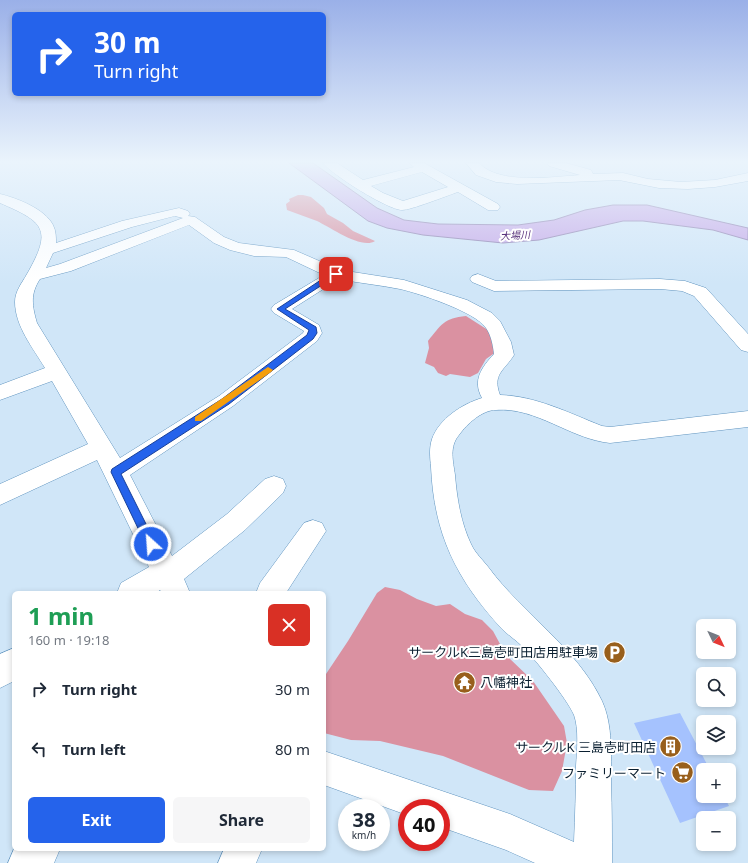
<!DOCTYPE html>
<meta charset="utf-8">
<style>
:root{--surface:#fff;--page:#f6f6f7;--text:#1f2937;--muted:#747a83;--accent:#2563eb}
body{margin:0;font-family:"Noto Sans","Noto Sans JP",sans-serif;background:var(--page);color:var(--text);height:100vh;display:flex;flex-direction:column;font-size:15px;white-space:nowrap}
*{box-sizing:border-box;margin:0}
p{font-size:13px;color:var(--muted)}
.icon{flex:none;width:22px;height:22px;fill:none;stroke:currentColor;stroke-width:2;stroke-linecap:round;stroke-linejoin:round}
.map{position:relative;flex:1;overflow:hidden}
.side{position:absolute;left:12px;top:591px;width:314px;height:260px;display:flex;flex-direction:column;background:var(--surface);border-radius:6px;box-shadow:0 2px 6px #0003}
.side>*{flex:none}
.top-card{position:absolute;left:12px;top:12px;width:314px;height:84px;border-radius:6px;box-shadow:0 2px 6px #0003;background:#2563eb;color:#fff;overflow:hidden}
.needle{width:26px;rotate:133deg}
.buttons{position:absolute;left:696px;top:619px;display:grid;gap:8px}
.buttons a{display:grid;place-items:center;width:40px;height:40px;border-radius:6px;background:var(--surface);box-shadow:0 2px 6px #0003;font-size:20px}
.speed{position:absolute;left:338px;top:799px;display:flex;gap:8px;font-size:20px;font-weight:700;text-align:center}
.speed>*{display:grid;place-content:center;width:52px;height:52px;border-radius:50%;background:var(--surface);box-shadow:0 2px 6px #0003;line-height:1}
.speed small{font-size:10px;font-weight:400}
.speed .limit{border:6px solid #d22;background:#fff;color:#111}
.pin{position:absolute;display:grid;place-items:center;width:34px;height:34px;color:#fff;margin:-17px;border-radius:8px;box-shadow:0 2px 6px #0006}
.me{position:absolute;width:44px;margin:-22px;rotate:334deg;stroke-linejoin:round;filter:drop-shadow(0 0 3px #0008)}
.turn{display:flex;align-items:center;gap:14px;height:84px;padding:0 16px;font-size:18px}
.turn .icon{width:52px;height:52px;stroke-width:2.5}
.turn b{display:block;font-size:28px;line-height:34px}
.round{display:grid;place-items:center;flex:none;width:42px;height:42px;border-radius:6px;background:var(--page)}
.overview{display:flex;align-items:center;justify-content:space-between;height:68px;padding:0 16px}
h1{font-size:24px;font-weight:700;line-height:30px;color:#1e9e55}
.button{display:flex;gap:8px;margin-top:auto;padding:8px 16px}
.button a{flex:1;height:46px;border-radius:6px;background:var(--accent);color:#fff;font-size:16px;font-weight:700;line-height:46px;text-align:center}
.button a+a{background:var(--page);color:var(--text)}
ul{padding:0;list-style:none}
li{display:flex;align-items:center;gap:12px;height:60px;padding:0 16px}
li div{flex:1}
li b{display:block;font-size:15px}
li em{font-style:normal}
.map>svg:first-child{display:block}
</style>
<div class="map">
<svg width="748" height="863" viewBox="0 0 748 863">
<rect width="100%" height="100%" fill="#d0e6f8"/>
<g fill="#da91a1">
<path d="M 298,195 L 303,195 L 311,197 L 324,208 L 327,214 L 343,223 L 353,231 L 375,241 C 362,250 330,227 317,221 C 307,217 297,214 287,210 L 286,204 L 290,201 L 289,199 Z"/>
<path d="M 466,316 L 491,332 L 496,352 L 486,359 L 478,373 L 470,377 L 450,374 L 446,376 L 438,373 L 434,367 L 425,363 L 429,348 L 428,341 C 441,325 444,318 466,316 Z"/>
<path d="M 385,587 L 400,590 L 417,599 L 436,606 L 450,604 L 465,614 L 482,620 L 493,631 L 506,655 L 533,681 L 564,726 L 567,743 L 562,771 L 553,791 L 529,790 L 443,756 L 380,741 L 351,740 L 324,733 L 324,677 L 348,641 L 377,593 Z"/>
</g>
<path fill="#c6abe9" stroke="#8e81b2" d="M 289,163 L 313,163 L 377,208 L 404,220 L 438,224 L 518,225 L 554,220 L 585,210 L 613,205 L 647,205 L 748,228 L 748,240 L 713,230 L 643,221 L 623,221 L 539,240 L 503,243 L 423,235 L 387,228 L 368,221 Z"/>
<path fill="#a5c2fe" d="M 680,713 L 710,770 L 703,770 L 703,796 L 724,796 L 729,806 L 680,823 L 634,723 Z"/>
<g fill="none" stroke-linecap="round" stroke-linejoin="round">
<defs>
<g id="minor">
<path d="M 323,163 L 337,163 L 363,180 L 414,167 L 409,163 L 424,163 L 498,204 L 500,207 L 498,210 L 488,210 L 458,192 C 446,196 411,210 402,210 C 388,210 331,174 323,163 ZM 422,172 L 448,187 L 403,201 L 383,193 L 371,186 Z"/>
<path d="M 466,163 L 479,163 C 499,185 552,177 580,175 L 549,166 L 547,163 L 566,163 L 591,170 L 593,174 L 623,173 L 648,179 L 681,182 L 715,180 L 748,173 L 748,181 L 715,187 L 688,189 L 659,188 L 619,180 L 517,184 L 496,182 L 476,175 Z"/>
<path d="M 0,194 C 17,198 45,209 53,225 C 56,231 56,237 56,243 L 122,221 L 179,208 L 188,211 L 190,214 L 188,216 L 195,217 L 224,237 L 239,243 L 294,250 L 340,270 L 404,280 L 467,300 L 492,313 L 500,321 L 511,342 L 514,355 C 504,371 492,374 500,395 C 536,396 569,413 602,426 L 610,427 L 748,411 L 748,427 L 610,443 C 570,439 537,407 496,410 C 482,410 467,424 459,435 C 449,447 453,461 455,475 C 457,499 461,523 471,544 C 475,553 483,560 489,568 C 523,614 577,648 602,701 C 613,725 611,756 611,782 C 612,809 612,836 612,863 L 535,863 L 506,850 L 441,827 L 441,808 L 407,808 L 407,815 L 324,785 L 324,751 L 510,814 L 574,842 C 575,816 576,791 576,766 C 577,750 579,729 574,715 C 567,699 535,659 523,647 C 516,640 508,635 502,629 C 456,579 434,534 431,467 C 430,458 429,448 432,439 C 439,419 462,404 482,398 C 472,380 482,367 494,354 C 493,345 491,335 486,328 C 476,312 418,293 400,289 C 380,285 359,283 339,279 L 292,309 L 319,325 L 322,333 L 317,341 L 233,406 L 130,475 L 172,556 L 227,514 L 265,479 L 274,476 L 283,479 L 286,486 L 283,493 L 245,530 L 184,579 L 190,593 L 162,593 L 160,590 L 156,593 L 117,593 L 121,583 L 149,567 L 97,460 L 0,505 L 0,484 L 88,444 L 52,381 L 0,400 L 0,385 L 45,368 C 33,348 15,326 15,302 C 15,291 22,283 27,274 C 53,229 44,222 0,203 ZM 175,216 L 183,218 L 60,264 L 46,268 L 53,253 L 132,227 ZM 189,225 L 214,243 L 230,250 L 254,256 L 286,257 L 324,275 L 274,305 L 271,309 L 274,313 L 304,331 L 303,333 L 219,396 L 120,458 L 37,323 C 32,306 30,294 40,279 L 71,271 Z"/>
<path d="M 478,274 L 496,281 L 660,279 L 685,281 L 706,288 L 748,334 L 748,352 L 741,350 L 694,296 L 682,291 L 660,289 L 494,291 L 472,282 L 470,279 L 472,276 Z"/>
<path d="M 313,520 L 322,523 L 326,531 L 286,593 L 256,593 L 260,583 L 304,523 Z"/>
<path d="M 14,648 L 14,681 L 0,688 L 0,654 Z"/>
<path d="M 14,849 L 60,849 L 54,863 L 8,863 Z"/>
<path d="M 224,849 L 262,849 L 256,863 L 218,863 Z"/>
</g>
</defs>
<use href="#minor" stroke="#6094bf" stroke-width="1"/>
<use href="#minor" fill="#fff" fill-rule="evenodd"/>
</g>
<linearGradient id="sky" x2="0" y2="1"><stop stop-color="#9ab0e8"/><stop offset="0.57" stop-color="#eaf4fc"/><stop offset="1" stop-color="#eaf4fc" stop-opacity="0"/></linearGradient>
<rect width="748" height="284" fill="url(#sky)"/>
<path fill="#2563eb" stroke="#184099" d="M 333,272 L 339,274 L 285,309 L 316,327 L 317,333 L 313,339 L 229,404 L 121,474 L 156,544 L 155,547 L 151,548 L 147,547 L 111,472 L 112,469 L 222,399 L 307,335 L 309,330 L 277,309 Z"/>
<path fill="#f59e0b" d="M 268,367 L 273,370 L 271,372 L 201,421 L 195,421 L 195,417 Z"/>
<defs>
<symbol id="parking-disc" viewBox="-11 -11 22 22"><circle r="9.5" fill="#985f1c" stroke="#fff"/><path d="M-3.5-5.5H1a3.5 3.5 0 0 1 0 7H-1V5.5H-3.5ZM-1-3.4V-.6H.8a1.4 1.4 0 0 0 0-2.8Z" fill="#fff"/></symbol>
<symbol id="temple-disc" viewBox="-11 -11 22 22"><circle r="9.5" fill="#985f1c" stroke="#fff"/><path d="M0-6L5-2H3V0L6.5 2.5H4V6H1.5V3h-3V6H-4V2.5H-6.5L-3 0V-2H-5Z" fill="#fff"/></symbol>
<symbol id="building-disc" viewBox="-11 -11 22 22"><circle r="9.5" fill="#985f1c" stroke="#fff"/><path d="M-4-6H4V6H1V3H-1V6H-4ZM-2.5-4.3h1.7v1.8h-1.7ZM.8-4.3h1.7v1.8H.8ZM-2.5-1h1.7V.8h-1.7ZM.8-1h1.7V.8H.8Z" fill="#fff"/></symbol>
<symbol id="supermarket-disc" viewBox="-11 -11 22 22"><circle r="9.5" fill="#985f1c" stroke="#fff"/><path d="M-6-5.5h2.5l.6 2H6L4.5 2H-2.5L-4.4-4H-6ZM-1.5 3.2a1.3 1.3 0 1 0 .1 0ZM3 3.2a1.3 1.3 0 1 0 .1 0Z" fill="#fff"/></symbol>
</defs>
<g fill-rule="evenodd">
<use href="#parking-disc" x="602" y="640" width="25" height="25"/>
<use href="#temple-disc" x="452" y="670" width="25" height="25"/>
<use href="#building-disc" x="658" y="734" width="25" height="25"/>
<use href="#supermarket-disc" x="670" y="760" width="25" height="25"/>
</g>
<g text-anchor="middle" stroke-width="4" stroke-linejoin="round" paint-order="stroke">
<g font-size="10" font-style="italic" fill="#59347d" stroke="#fff">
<text transform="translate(515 235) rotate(-3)" y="4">大場川</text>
</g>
<g font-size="13" fill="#0a1f30" stroke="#fff" text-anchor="end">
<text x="598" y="657">サークルK三島壱町田店用駐車場</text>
<text x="480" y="687" text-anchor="start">八幡神社</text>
<text x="656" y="752">サークルK 三島壱町田店</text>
<text x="666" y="778">ファミリーマート</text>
</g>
</g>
</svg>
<div class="buttons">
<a><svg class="needle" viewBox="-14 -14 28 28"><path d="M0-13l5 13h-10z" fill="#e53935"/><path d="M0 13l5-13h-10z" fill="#747a83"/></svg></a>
<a><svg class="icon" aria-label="search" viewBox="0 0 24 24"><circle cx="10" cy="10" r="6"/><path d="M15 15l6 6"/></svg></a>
<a><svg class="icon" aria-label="layers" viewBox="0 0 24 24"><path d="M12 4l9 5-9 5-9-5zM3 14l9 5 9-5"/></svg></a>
<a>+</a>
<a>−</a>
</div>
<div class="speed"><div>38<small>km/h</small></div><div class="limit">40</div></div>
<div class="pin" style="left:336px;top:274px;background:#d93025"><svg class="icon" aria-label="arrive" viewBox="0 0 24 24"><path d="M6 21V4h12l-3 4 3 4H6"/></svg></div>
<svg class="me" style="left:151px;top:544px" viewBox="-20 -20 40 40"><circle r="17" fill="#2563eb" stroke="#fff" stroke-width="3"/><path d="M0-11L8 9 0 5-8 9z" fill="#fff"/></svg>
<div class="top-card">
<div class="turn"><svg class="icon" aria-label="right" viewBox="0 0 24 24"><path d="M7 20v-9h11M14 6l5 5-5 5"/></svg><div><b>30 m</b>Turn right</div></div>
</div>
<section class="side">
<div class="overview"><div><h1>1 min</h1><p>160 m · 19:18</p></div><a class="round" style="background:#d93025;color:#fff"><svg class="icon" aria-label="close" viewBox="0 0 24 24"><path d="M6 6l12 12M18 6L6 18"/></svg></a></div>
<ul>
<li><svg class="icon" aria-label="right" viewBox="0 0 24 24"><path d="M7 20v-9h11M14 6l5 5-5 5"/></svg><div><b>Turn right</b></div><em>30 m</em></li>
<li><svg class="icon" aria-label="left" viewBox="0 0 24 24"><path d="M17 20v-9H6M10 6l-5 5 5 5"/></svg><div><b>Turn left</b></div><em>80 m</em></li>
</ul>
<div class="button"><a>Exit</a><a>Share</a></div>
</section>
</div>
